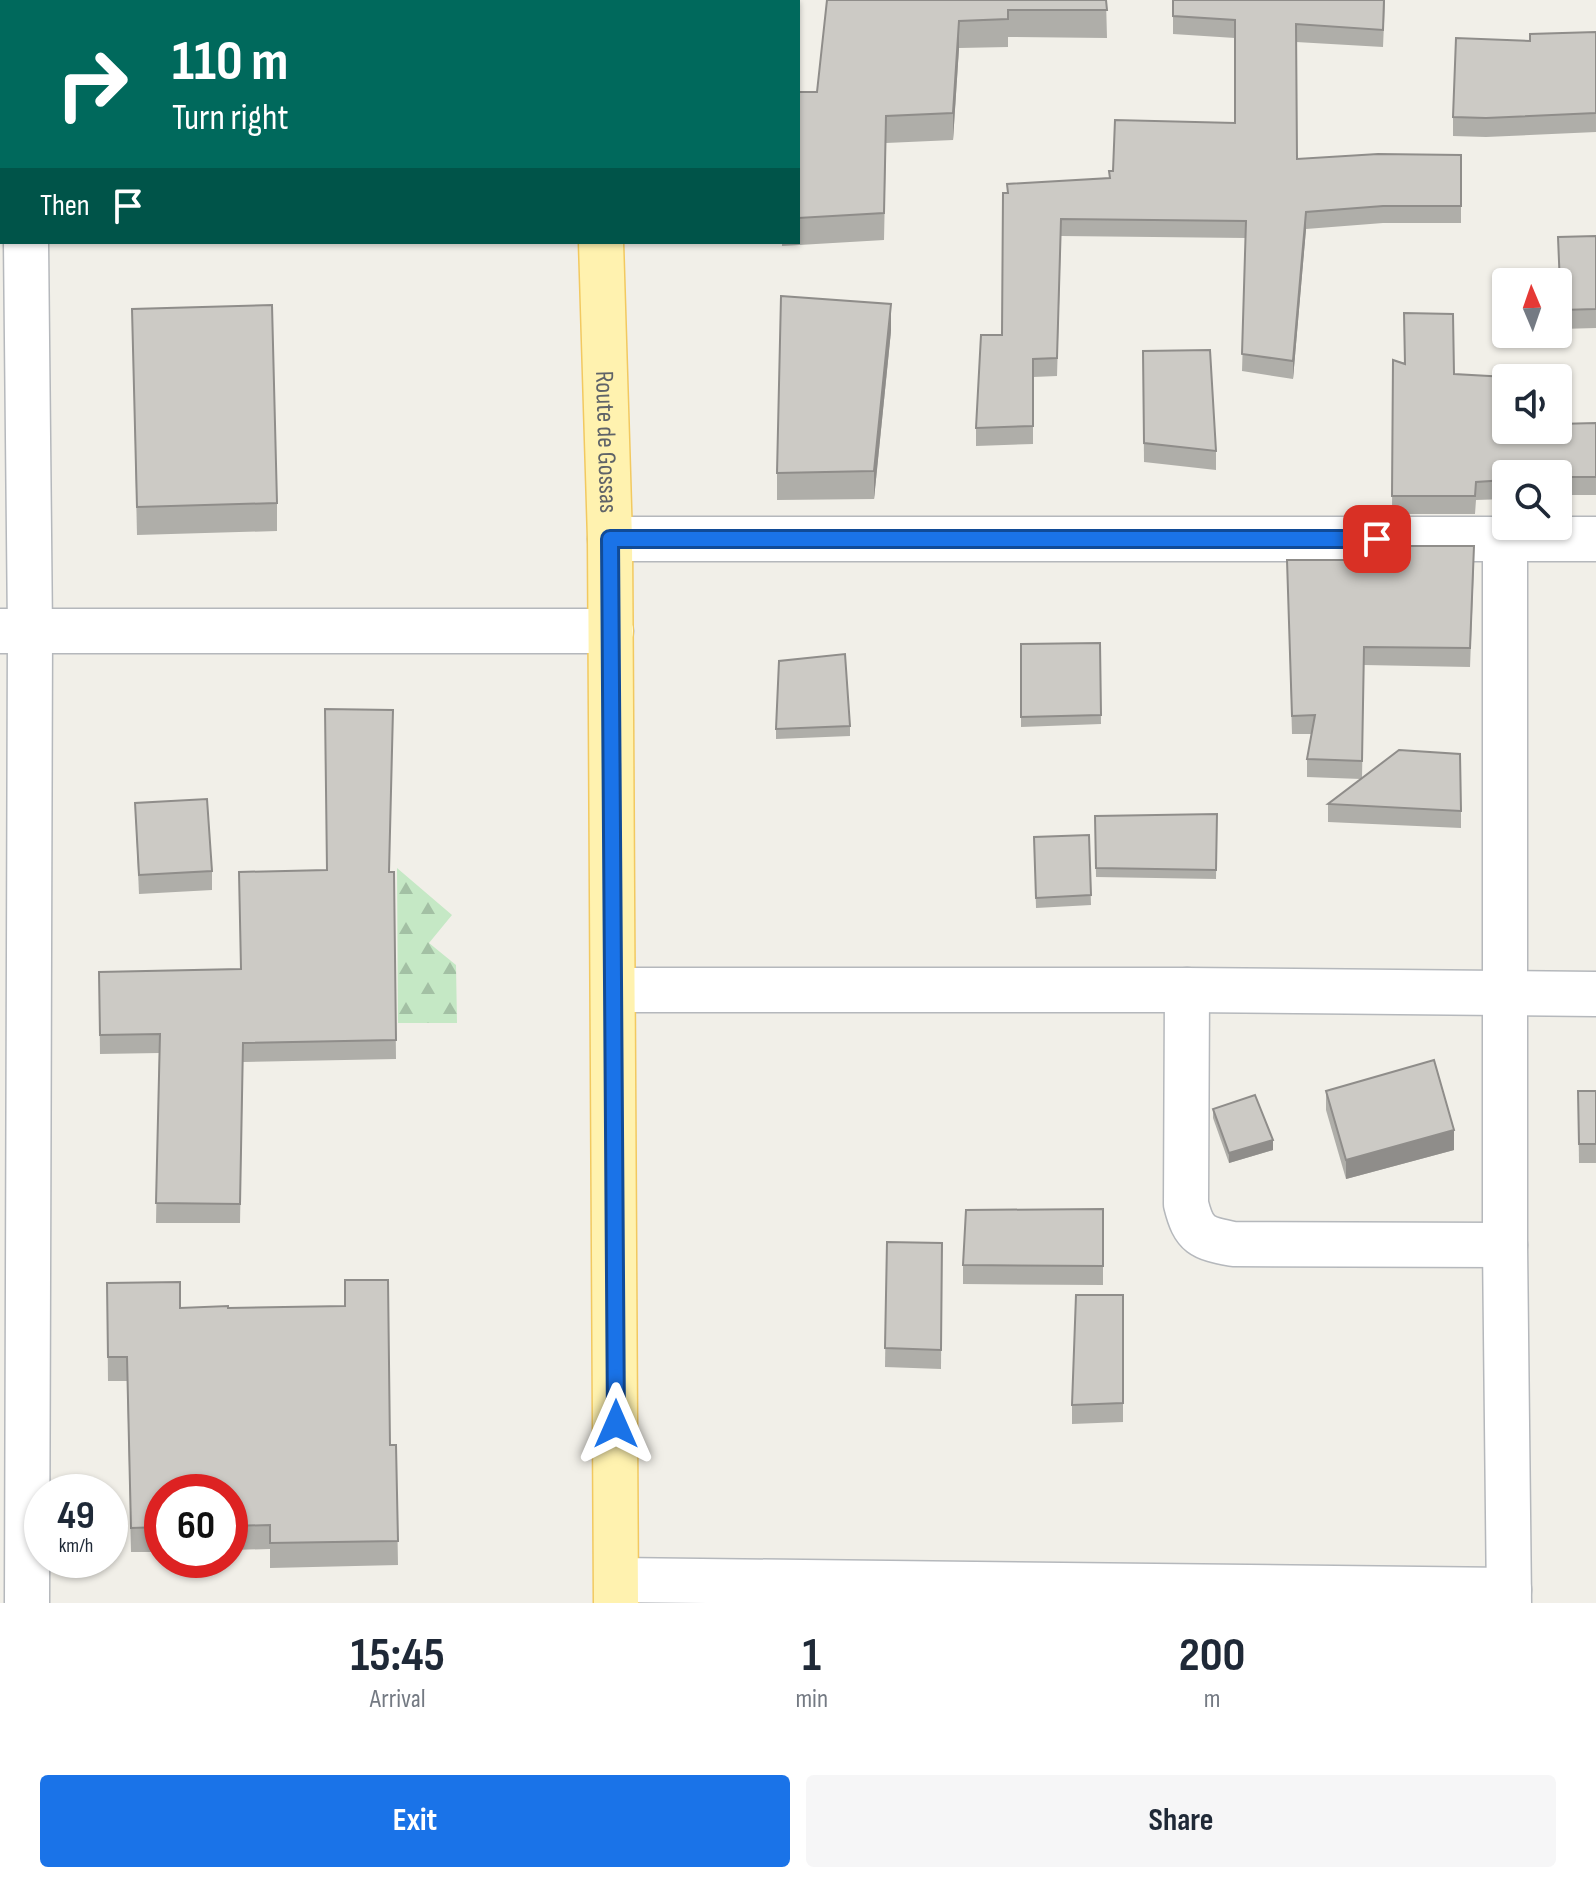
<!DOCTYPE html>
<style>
:root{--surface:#fff;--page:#f6f6f7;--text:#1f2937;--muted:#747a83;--accent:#1a73e8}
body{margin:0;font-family:"Sofia Sans Condensed",sans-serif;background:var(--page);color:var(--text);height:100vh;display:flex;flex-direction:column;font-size:30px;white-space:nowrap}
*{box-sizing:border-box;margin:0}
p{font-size:26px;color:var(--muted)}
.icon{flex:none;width:44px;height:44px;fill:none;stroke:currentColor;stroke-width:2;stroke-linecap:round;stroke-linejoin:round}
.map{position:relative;height:1603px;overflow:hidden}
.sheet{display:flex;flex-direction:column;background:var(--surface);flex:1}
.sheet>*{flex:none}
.hud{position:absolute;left:0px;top:0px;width:800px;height:244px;box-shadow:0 2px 6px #0004;background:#00695c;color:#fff;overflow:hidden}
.needle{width:52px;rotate:358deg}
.tools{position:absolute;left:1492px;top:268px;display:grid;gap:16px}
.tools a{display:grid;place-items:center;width:80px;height:80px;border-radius:8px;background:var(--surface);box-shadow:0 2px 6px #0004;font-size:40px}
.speed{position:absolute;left:24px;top:1474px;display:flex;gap:16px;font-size:40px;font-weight:700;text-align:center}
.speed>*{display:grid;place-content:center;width:104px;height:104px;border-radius:50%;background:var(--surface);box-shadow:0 2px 6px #0004;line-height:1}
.speed small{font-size:20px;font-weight:400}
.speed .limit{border:12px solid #d22;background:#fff;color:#111}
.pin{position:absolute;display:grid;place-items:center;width:68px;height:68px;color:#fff;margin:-34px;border-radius:16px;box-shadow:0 4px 12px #0006}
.me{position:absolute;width:88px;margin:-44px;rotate:0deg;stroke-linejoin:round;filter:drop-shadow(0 0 6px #0008)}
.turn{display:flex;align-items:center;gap:28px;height:168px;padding:0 40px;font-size:36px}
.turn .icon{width:104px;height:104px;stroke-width:2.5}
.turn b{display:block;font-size:56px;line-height:68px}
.then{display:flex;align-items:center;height:76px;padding:0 40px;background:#0003;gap:16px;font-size:30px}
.eta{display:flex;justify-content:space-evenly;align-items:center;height:136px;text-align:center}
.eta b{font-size:48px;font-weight:700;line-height:56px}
.primary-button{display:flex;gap:16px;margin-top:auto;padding:16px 40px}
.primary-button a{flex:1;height:92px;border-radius:8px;background:var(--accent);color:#fff;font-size:32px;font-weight:700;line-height:92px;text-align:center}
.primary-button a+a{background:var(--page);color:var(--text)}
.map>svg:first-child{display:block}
</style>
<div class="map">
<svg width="1596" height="1603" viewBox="0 0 1596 1603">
<defs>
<pattern id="forest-firs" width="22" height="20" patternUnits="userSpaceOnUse" patternTransform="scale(2)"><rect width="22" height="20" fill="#c5e8c5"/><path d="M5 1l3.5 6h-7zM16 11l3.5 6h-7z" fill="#a3c0a4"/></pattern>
</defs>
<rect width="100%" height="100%" fill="#f1efe8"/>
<path fill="url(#forest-firs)" d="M 397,868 L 452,915 L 429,943 L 456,965 L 457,1023 L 398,1023 Z"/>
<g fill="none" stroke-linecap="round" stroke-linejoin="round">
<defs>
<g id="minor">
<path d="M 23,0 L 23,2"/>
<path d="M 26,242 L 30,631 L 27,1603"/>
<path d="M 1505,538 L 1505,1245 L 1509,1603"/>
<path d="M 610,539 L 1596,539"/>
<path d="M 2,631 L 611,631"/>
<path d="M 614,990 L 1187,990 L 1596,994"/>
<path d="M 1187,990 L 1186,1204 C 1194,1236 1202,1238 1233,1244 L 1505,1245"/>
<path d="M 617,1580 L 1509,1590"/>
</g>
<g id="primary">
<path d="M 592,0 L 592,2"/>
<path id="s1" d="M 601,242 L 610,539 L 616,1603"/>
</g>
</defs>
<use href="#minor" stroke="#b5b8bc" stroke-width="47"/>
<use href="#primary" stroke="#f2c960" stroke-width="47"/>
<use href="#minor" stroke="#fff" stroke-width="44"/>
<use href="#primary" stroke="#fff2af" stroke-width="44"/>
</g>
<g fill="#afaea9">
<rect x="191" y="0" width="120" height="2"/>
<path d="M 827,0 L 1106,0 L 1107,38 L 1008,37 L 1008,47 L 959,48 L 953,140 L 886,143 L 884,240 L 782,246 L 782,242 L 798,242 L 798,92 L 817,92 Z"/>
<path d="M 1173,0 L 1385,0 L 1383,47 L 1296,42 L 1297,159 L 1461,155 L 1461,223 L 1383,223 L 1306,229 L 1293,379 L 1242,371 L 1246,238 L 1061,236 L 1057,376 L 1033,377 L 1033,444 L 976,446 L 976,428 L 1002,335 L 1003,193 L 1109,178 L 1113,171 L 1235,123 L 1235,38 L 1173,34 Z"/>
<path d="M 1596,32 L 1596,132 L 1486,137 L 1453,136 L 1453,117 L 1530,41 Z"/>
<path d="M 1596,236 L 1596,328 L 1561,329 L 1558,237 Z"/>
<path d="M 132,309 L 277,503 L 277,531 L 137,535 Z"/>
<path d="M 891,331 L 874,499 L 777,500 L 777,473 Z"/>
<path d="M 1143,351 L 1216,451 L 1216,470 L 1144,462 Z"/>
<path d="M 1393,360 L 1454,374 L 1506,430 L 1596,423 L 1596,495 L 1558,495 L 1558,474 L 1506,474 L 1506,499 L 1476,500 L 1475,514 L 1392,514 Z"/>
<path d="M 1287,560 L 1474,564 L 1470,667 L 1364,665 L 1362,778 L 1461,811 L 1461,828 L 1328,822 L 1328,804 L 1361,779 L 1307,777 L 1307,759 L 1312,734 L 1292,734 Z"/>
<path d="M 1100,643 L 1101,724 L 1021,727 L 1021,717 Z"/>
<path d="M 850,726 L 850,736 L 776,739 L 776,729 Z"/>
<path d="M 135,803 L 212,871 L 212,890 L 139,894 Z"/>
<path d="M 1217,814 L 1216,879 L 1096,877 L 1095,816 Z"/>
<path d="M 1089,835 L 1091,905 L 1036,908 L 1034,837 Z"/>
<path d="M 389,872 L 394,872 L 396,1059 L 243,1062 L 240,1223 L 156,1223 L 159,1053 L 100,1054 L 99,972 L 241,969 Z"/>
<path d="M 1326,1091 L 1454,1150 L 1346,1179 L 1326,1110 Z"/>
<path d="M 1578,1091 L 1596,1091 L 1596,1163 L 1579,1163 Z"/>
<path d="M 1213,1109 L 1273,1150 L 1229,1163 L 1213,1118 Z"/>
<path d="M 1103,1209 L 1103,1285 L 963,1284 L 963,1265 Z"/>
<path d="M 887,1242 L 942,1243 L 941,1369 L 885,1367 Z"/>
<path d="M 107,1283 L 180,1308 L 228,1308 L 390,1445 L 396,1445 L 398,1565 L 270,1568 L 270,1549 L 230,1550 L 230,1492 L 162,1492 L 162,1552 L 131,1552 L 127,1381 L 108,1381 Z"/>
<path d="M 1123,1295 L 1123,1422 L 1072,1424 L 1072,1405 Z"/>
</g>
<g fill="#8f8d8a">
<path d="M 959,21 L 959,48 L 953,140 L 953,113 Z"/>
<path d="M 1306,212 L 1306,229 L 1293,379 L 1293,361 Z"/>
<path d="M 891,304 L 891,331 L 874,499 L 874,471 Z"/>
<path d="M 1454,1130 L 1454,1150 L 1346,1179 L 1346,1160 Z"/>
<path d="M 1273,1140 L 1273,1150 L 1229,1163 L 1229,1153 Z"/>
</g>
<g fill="#cccac5" stroke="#8f8d8a" stroke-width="2">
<rect x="191" y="0" width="58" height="2"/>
<path d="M 827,0 L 1106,0 L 1107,10 L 1008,10 L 1008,19 L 959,21 L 953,113 L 886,116 L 884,213 L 798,218 L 798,92 L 817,92 Z"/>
<path d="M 1173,0 L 1384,0 L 1383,30 L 1296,24 L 1297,159 L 1378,154 L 1461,155 L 1461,206 L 1383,206 L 1306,212 L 1293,361 L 1242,354 L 1246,221 L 1061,219 L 1057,358 L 1033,359 L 1033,426 L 976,428 L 981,335 L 1002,335 L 1003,193 L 1008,193 L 1007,184 L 1110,178 L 1109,171 L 1113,171 L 1115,120 L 1235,123 L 1235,20 L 1173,16 Z"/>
<path d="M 1596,32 L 1596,113 L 1486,118 L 1453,117 L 1456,38 L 1530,41 L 1530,34 Z"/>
<path d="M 1596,236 L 1596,309 L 1561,310 L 1558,237 Z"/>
<path d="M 781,296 L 891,304 L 874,471 L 777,473 Z"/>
<path d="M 272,305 L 277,503 L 137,507 L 132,309 Z"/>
<path d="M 1404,313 L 1453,314 L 1454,374 L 1525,378 L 1506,378 L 1506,430 L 1558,430 L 1558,424 L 1596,423 L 1596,477 L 1558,477 L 1558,474 L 1506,474 L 1506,480 L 1476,482 L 1475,496 L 1392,496 L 1393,360 L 1405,364 Z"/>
<path d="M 1210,350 L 1216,451 L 1144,443 L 1143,351 Z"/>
<path d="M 1391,546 L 1474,546 L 1470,648 L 1364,647 L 1362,761 L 1307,759 L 1315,715 L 1292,716 L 1287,560 L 1391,560 Z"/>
<path d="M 1100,643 L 1101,715 L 1021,717 L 1021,644 Z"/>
<path d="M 845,654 L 850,726 L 776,729 L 779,661 Z"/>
<path d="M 325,709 L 393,710 L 389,872 L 394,872 L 396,1040 L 243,1043 L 240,1204 L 156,1203 L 160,1034 L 100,1035 L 99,972 L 241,969 L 239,872 L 327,870 Z"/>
<path d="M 1399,750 L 1460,754 L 1461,811 L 1328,804 Z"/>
<path d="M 207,799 L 212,871 L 139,875 L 135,803 Z"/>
<path d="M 1217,814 L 1216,870 L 1096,868 L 1095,816 Z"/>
<path d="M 1089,835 L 1091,895 L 1036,898 L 1034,837 Z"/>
<path d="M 1434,1060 L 1454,1130 L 1346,1160 L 1326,1091 Z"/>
<path d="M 1578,1091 L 1596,1091 L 1596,1144 L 1579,1144 Z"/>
<path d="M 1255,1095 L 1273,1140 L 1229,1153 L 1213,1109 Z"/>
<path d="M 1103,1209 L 1103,1266 L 963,1265 L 966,1210 Z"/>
<path d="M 887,1242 L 942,1243 L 941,1350 L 885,1348 Z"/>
<path d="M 345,1280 L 388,1280 L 390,1445 L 396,1445 L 398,1541 L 270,1543 L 270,1525 L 230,1526 L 230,1492 L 162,1492 L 162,1527 L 131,1528 L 127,1357 L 108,1357 L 107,1283 L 180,1282 L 180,1308 L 228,1306 L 228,1308 L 345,1306 Z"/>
<path d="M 1076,1295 L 1123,1295 L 1123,1403 L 1072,1405 Z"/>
</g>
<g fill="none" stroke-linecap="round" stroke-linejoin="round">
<defs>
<path id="route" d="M 616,1424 L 610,539 L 1377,539"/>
</defs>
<use href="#route" stroke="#114b97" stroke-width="20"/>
<use href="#route" stroke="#1a73e8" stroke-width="14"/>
</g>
<g text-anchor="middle" stroke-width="6" stroke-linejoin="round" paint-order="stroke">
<g font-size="26" fill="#5f6368" stroke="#fff">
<text dy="9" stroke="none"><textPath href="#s1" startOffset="200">Route de Gossas</textPath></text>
</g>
</g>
</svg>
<div class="tools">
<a><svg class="needle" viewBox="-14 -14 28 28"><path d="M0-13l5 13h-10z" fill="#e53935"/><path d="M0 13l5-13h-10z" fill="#747a83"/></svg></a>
<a><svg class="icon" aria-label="sound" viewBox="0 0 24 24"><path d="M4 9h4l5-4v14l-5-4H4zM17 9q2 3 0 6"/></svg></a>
<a><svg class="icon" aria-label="search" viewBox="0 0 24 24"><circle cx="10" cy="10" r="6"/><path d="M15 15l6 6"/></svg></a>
</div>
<div class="speed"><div>49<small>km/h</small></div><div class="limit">60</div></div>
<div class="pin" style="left:1377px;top:539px;background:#d93025"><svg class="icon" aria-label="arrive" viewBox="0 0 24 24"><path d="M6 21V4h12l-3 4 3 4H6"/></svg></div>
<svg class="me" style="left:616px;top:1424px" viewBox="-20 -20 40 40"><path d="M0-17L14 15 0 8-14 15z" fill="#1a73e8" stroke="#fff" stroke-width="4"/></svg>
<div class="hud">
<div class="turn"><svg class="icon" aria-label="right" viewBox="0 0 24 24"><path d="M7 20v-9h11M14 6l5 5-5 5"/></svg><div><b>110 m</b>Turn right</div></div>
<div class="then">Then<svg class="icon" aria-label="arrive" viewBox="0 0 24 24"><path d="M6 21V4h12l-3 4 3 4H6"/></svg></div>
</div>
</div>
<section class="sheet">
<div class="eta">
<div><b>15:45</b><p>Arrival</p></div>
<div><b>1</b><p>min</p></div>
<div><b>200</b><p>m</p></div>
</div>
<div class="primary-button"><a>Exit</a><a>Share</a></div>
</section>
